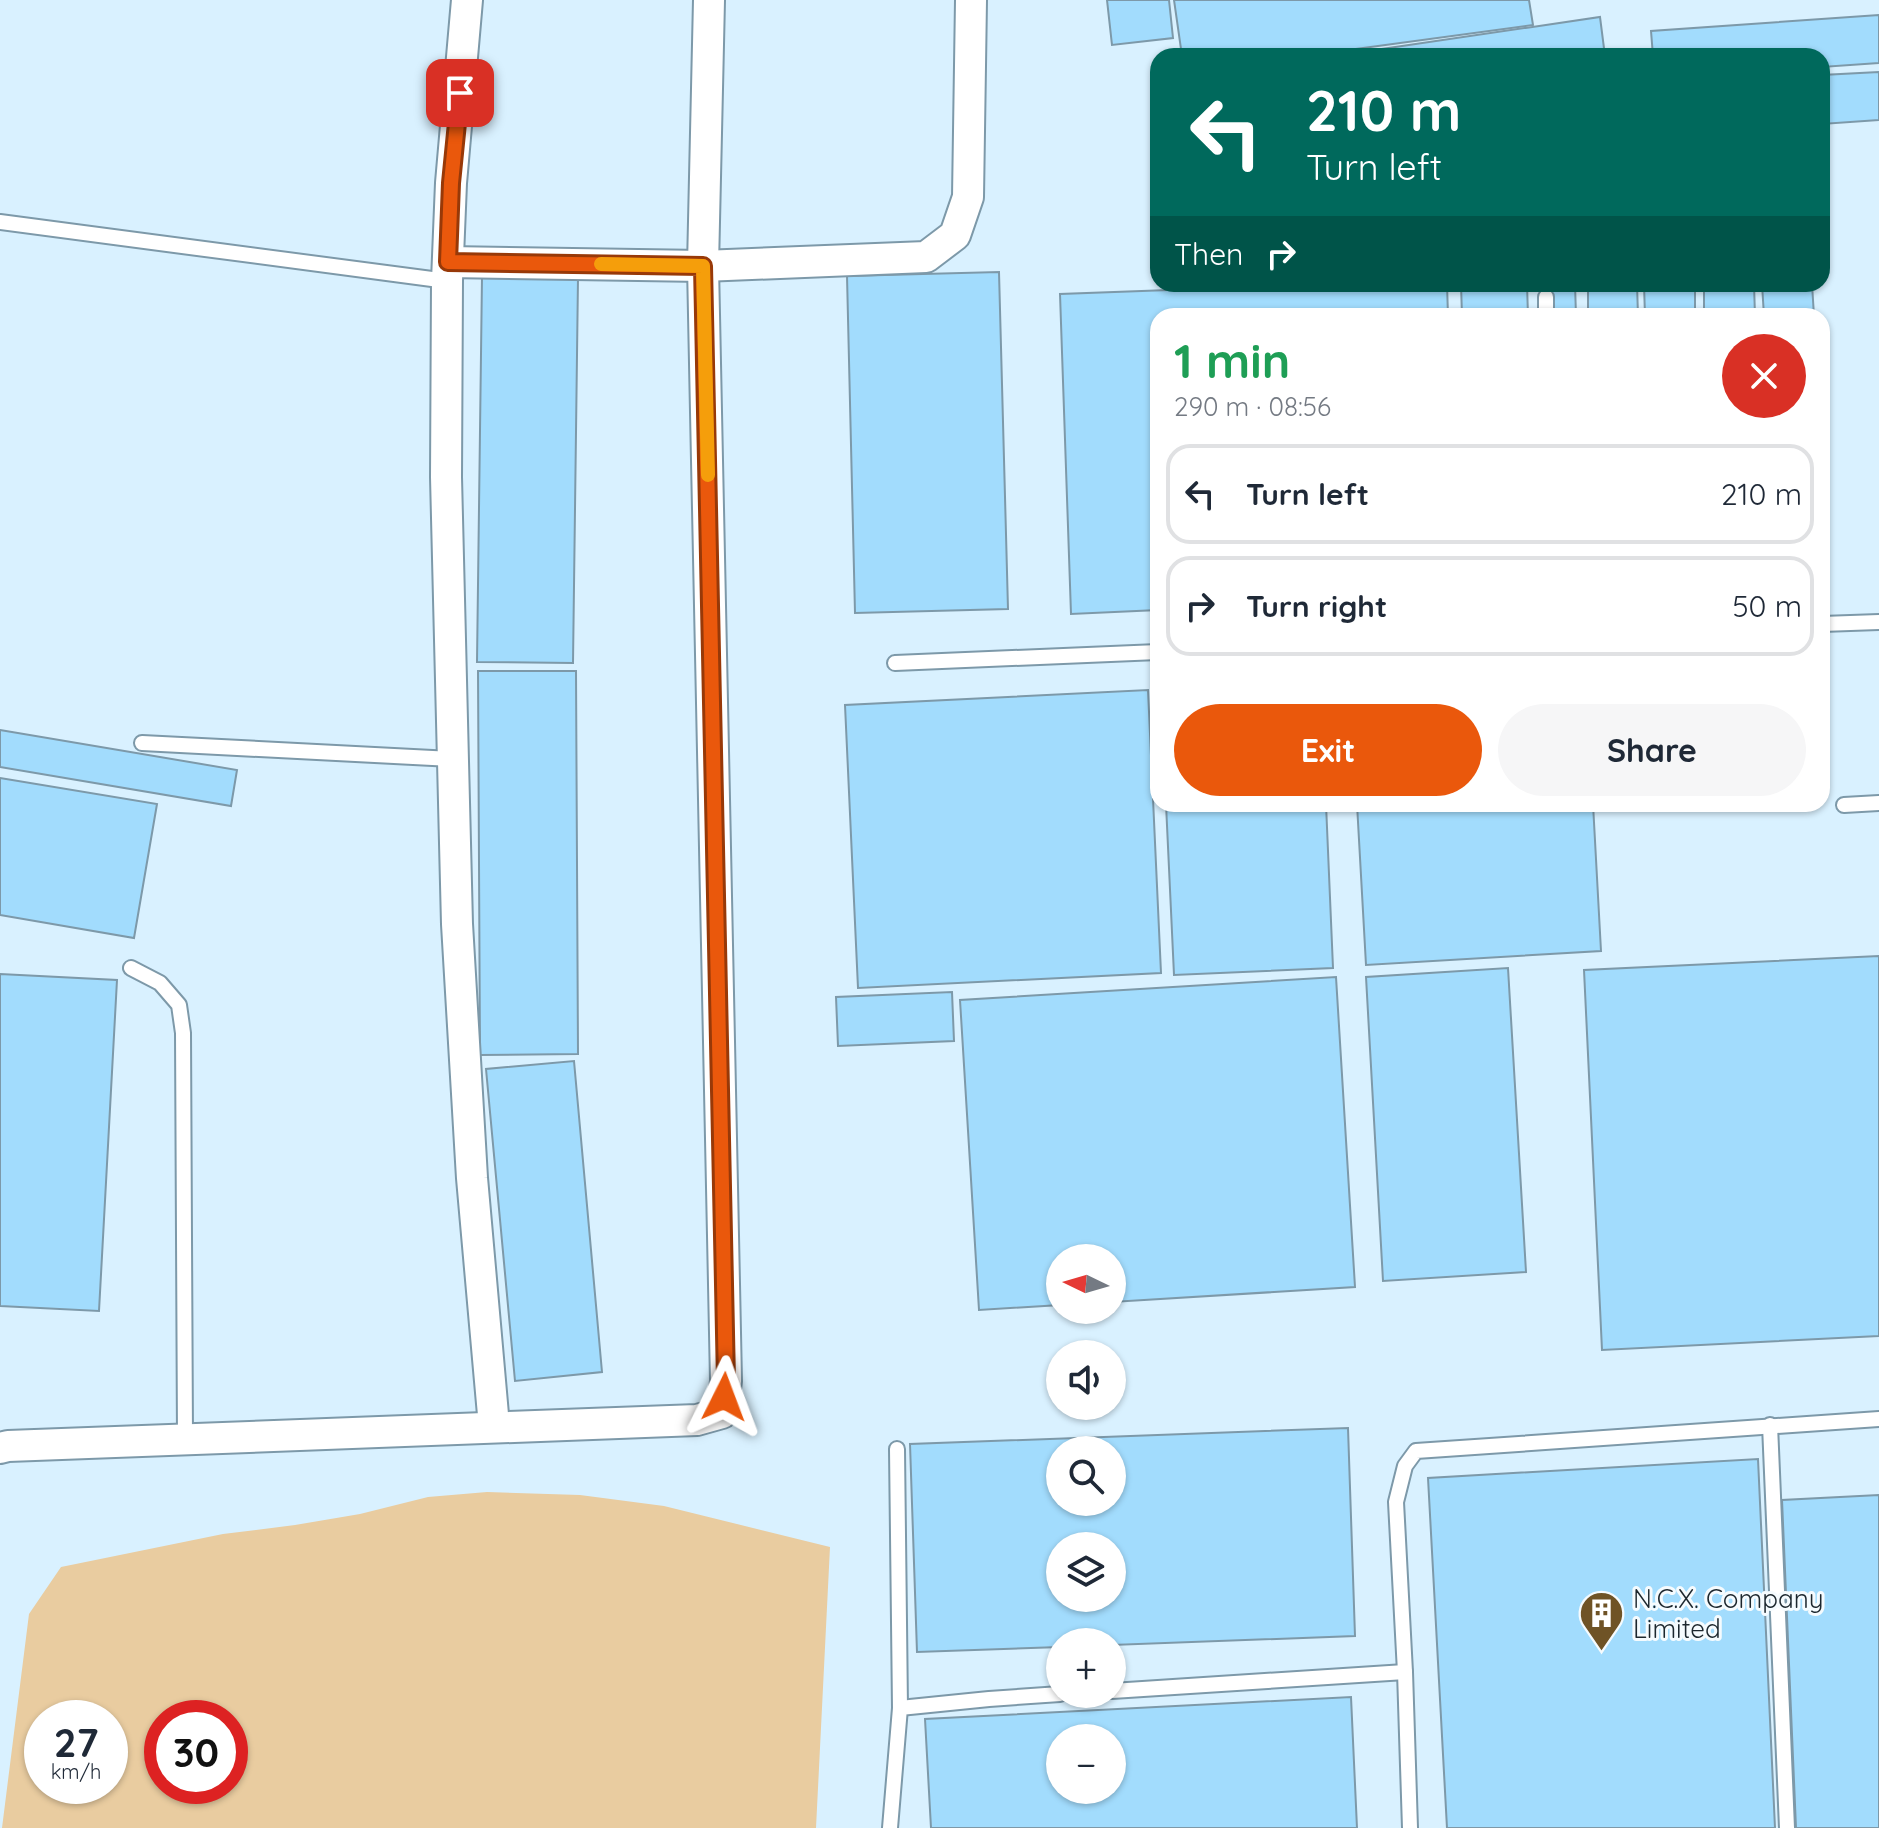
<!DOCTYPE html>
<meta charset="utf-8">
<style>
:root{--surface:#fff;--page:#f6f6f7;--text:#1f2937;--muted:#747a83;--line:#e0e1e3;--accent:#ea580c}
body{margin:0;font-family:Quicksand,sans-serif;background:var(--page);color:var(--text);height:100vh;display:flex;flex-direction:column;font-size:30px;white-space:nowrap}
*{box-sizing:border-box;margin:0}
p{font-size:26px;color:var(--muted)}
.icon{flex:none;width:44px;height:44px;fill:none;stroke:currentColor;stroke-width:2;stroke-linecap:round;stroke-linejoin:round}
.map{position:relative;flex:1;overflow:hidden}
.sheet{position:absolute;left:1150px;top:308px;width:680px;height:504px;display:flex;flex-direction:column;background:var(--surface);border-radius:24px;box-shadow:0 2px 6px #0004}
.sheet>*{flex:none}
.hud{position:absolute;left:1150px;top:48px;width:680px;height:244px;border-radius:24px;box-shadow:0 2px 6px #0004;background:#00695c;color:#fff;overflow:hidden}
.needle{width:52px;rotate:275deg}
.tools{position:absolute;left:1046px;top:1244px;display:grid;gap:16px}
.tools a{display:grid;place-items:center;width:80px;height:80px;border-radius:50%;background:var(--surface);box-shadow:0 2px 6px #0004;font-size:40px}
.speed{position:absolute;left:24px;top:1700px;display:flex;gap:16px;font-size:40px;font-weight:700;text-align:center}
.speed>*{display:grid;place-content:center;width:104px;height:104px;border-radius:50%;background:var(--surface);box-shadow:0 2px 6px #0004;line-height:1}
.speed small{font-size:20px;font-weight:400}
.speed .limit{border:12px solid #d22;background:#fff;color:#111}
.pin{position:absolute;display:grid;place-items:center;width:68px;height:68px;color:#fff;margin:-34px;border-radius:16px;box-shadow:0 4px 12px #0006}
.me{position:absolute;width:88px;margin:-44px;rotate:3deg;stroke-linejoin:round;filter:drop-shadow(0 0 6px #0008)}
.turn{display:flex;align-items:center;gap:28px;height:168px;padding:0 24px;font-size:36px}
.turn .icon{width:104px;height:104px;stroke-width:2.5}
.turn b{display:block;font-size:56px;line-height:68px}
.then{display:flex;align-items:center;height:76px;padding:0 24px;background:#0003;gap:16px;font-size:30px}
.round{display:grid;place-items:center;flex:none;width:84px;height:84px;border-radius:42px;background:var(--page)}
.overview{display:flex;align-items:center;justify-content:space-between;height:136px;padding:0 24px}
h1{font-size:48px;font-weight:700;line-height:60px;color:#1e9e55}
.cta{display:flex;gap:16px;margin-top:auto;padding:16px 24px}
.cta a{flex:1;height:92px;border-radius:48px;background:var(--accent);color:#fff;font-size:32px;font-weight:700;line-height:92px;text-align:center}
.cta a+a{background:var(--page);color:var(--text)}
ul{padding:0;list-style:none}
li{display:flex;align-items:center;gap:24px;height:100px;margin:0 16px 12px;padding:0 8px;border:4px solid var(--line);border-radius:24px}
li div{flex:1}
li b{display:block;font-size:30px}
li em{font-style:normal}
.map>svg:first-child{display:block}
</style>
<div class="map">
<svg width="1879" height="1828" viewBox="0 0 1879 1828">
<rect width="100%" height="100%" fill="#d9f1ff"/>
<path fill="#e9cca0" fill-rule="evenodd" d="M 487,1492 L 580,1495 L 664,1506 L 830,1547 L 816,1828 L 2,1828 L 29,1614 L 61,1567 L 223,1534 L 295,1525 L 360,1514 L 428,1497 ZM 110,1718 L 110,1786 L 42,1786 L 42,1718 ZM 162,1718 L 230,1718 L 230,1786 L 162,1786 Z"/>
<g fill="#a2dcfd" stroke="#7d99a9" stroke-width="2" fill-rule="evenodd">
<path d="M 1107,0 L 1169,0 L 1173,38 L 1112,45 Z"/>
<path d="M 1174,0 L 1529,0 L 1533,25 L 1304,56 L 1182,56 Z"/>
<path d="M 1879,15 L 1879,63 L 1822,67 L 1822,56 L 1653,56 L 1651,31 Z"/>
<path d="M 1600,17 L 1605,56 L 1334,56 Z"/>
<path d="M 1879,72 L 1879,120 L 1822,124 L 1822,75 Z"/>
<path d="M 999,272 L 1008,609 L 855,613 L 847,276 Z"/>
<path d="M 482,277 L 578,278 L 573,663 L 477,662 Z"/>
<path d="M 1333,284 L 1447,284 L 1448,316 L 1158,316 L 1158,610 L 1071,614 L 1060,294 Z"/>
<path d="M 1461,284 L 1527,284 L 1528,316 L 1462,316 Z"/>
<path d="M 1550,284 L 1575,284 L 1576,316 L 1551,316 Z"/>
<path d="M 1588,284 L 1637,284 L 1638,316 L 1588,316 Z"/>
<path d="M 1644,284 L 1695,284 L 1695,316 L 1645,316 Z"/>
<path d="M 1704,284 L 1754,284 L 1755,316 L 1704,316 Z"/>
<path d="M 1762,284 L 1812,284 L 1814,316 L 1764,316 Z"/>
<path d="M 478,671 L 576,671 L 578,1054 L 480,1055 Z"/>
<path d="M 1148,690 L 1161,973 L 858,988 L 845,705 Z"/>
<path d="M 0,730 L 237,770 L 231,806 L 0,767 Z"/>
<path d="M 0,778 L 157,804 L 134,938 L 0,915 Z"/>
<path d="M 1166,804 L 1326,804 L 1333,968 L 1174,975 Z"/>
<path d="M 1357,804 L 1593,804 L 1601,951 L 1366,965 Z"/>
<path d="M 1879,956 L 1879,1336 L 1602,1350 L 1584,970 Z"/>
<path d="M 1508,968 L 1526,1272 L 1383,1281 L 1366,977 Z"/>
<path d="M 0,974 L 117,980 L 99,1311 L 0,1306 Z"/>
<path d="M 1336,977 L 1355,1287 L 1112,1302 L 1112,1258 L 1060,1258 L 1060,1305 L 979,1310 L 960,1000 Z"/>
<path d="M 952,992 L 954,1041 L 838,1046 L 836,997 Z"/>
<path d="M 574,1061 L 602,1372 L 515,1381 L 486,1069 Z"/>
<path d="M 1348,1428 L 1355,1636 L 1112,1645 L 1112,1642 L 1060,1642 L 1060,1647 L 917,1652 L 910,1444 ZM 1060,1450 L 1112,1450 L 1112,1502 L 1060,1502 ZM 1060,1546 L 1112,1546 L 1112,1598 L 1060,1598 Z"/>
<path d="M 1758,1459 L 1775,1828 L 1447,1828 L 1428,1478 Z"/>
<path d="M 1879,1495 L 1879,1828 L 1796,1828 L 1782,1500 Z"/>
<path d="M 1351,1697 L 1357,1828 L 931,1828 L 925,1719 ZM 1060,1738 L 1112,1738 L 1112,1790 L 1060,1790 Z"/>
</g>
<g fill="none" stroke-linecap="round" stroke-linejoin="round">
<defs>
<g id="lane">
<path d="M 0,222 L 447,281"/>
<path d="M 1546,297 L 1546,316"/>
<path d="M 1822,624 L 1879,622"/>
<path d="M 895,663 L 1158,652"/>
<path d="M 142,743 L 452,759"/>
<path d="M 1844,805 L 1879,803"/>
<path d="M 131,968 L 160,983 L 179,1005 L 183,1033 L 185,1438"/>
<path d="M 1770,1425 L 1787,1828"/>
<path d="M 897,1449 L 900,1708"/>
<path d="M 1112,1691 L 1405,1672"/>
<path d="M 890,1828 L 900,1708 L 989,1699 L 1060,1694"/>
<path d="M 1410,1828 L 1405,1672 L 1396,1502 L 1405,1466 L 1416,1451 L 1879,1419"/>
</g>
<g id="street">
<path d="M 467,0 L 451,183 L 447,281 L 446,477 L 457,924 L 472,1178 L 494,1426"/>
<path d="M 448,262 L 703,266 L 926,257 L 955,235 L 968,197 L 971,0"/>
<path d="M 0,1448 L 8,1446 L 697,1420 L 722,1413 L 726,1381 L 703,266 L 709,0"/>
</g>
</defs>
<use href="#lane" stroke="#7d99a9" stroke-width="18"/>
<use href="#street" stroke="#7d99a9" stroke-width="34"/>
<use href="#lane" stroke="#fff" stroke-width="14"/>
<use href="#street" stroke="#fff" stroke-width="30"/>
</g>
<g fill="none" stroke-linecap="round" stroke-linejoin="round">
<defs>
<path id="route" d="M 460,93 L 451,183 L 448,262 L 703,266 L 726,1381 L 724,1397"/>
</defs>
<use href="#route" stroke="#983908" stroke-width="20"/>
<use href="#route" stroke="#ea580c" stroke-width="14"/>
<path stroke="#f59e0b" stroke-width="14" d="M 601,264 L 703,266 L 708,475"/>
</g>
<defs>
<symbol id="building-pin" viewBox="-11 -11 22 30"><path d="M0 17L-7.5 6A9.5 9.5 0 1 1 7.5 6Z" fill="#6f5326" stroke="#f5fbfe"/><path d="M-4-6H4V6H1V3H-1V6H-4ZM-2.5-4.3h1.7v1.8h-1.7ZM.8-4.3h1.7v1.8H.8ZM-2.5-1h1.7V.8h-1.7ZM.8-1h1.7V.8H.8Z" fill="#fff"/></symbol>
</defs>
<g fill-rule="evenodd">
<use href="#building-pin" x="1576" y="1588" width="51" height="69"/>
</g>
<g text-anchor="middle" stroke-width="6" stroke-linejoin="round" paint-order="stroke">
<g font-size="26" fill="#1c272e" stroke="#f5fbfe" text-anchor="start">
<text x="1633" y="1608">N.C.X. Company<tspan x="1633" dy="30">Limited</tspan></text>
</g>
</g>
</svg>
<div class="tools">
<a><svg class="needle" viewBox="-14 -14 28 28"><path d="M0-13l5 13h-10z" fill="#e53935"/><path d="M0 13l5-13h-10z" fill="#747a83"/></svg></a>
<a><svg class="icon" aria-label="sound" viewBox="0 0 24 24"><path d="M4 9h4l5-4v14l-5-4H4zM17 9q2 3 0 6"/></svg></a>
<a><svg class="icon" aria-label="search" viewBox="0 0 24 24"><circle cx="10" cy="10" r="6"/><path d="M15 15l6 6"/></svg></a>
<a><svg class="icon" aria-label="layers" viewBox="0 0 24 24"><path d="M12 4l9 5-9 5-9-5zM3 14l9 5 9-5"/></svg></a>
<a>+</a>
<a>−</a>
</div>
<div class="speed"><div>27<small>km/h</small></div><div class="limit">30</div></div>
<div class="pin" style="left:460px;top:93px;background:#d93025"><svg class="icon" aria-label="arrive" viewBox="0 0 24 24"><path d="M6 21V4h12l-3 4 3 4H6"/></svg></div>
<svg class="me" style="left:724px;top:1397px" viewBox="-20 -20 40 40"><path d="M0-17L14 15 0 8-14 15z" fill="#ea580c" stroke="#fff" stroke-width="4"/></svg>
<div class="hud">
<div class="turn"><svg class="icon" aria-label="left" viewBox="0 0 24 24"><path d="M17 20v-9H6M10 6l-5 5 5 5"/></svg><div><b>210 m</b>Turn left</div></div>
<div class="then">Then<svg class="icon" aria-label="right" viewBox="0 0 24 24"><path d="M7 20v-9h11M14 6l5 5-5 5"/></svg></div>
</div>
<section class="sheet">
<div class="overview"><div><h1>1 min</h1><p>290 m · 08:56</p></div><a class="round" style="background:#d93025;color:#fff"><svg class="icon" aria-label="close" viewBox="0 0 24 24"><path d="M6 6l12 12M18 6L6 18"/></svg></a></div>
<ul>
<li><svg class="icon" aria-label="left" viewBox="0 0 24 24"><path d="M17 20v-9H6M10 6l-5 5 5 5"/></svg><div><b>Turn left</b></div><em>210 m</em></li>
<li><svg class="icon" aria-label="right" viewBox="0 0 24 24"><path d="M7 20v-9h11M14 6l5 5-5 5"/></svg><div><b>Turn right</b></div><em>50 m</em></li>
</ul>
<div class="cta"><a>Exit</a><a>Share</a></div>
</section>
</div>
